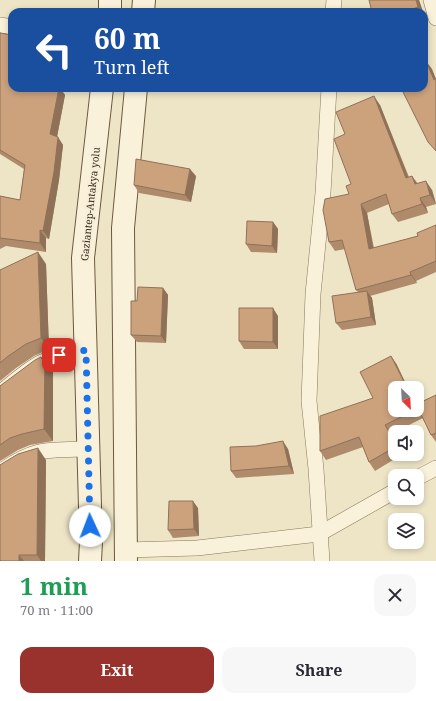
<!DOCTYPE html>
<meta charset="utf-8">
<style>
:root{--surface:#fff;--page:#f7f7f7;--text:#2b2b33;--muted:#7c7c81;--accent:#99312c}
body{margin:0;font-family:"Noto Serif",serif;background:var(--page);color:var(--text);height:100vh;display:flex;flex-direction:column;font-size:15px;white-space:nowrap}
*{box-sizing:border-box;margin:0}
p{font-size:13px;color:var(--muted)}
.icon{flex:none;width:22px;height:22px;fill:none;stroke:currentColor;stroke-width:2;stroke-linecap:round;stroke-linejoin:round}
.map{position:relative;height:561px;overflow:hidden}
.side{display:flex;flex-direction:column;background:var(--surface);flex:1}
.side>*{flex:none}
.hud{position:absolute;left:8px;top:8px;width:420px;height:84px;border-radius:12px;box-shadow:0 2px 6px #0003;background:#1a4fa0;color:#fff;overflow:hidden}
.needle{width:26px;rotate:156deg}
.tools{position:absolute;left:388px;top:381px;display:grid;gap:8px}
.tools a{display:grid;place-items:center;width:36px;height:36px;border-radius:8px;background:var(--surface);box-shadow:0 2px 6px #0003;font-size:20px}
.pin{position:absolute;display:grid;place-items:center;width:34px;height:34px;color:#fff;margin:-17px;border-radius:8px;box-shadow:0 2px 6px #0006}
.me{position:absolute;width:44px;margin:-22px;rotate:358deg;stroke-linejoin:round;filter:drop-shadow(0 0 3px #0008)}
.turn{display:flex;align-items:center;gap:14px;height:84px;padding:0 20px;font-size:18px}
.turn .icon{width:52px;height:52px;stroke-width:2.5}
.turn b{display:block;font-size:28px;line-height:34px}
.round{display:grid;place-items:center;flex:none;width:42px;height:42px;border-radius:12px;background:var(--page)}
.overview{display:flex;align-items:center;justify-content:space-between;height:68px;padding:0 20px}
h1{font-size:24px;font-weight:700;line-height:30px;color:#1e9e55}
.button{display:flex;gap:8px;margin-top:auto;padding:8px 20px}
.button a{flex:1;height:46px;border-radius:12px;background:var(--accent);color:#fff;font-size:16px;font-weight:700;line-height:46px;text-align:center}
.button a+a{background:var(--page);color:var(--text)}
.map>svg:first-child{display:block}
</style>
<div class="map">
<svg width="436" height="561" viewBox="0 0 436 561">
<rect width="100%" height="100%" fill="#eee5c7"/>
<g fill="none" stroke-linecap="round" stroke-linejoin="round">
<defs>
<g id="minor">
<path d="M 431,0 L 436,18"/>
<path d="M 333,12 L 334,0"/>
<path d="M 0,25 L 12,27"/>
<path d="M 0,393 C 32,366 43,356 86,350"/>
<path d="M 0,472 C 34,447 48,450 88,449"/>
<path d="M 417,478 L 436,468"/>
<path d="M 126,550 L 197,548 L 319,534 L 395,491"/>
<path d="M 322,561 L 316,469 L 309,401 L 313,294 L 323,193 L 329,88"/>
</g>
<g id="secondary">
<path d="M 110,12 L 110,0"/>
<path d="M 143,12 L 144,0"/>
<path d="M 90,561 L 91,542 L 83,258 L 102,88"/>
<path d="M 126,561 L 123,228 L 136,88"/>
</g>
</defs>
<use href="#minor" stroke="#8a775c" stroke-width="16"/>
<use href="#secondary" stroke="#6c583f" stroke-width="24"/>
<use href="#minor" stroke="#f9f1da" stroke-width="15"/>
<use href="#secondary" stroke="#f9f1da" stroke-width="22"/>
</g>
<g fill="#af8b6c">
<path d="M 369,0 L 419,0 L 423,12 L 372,12 Z"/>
<path d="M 0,33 L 12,88 L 63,88 L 62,91 L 65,95 L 57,137 L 63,145 L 59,180 L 49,239 L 46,238 L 46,252 L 6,246 L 0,249 L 0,196 L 20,200 L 24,169 L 0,154 Z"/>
<path d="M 380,105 L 409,177 L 412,176 L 418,184 L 432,190 L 436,204 L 426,207 L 428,213 L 398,222 L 392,214 L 389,204 L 367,213 L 374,248 L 418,236 L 436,225 L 436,272 L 416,281 L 417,283 L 370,296 L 372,298 L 376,325 L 342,330 L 336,323 L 358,292 L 356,290 L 345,249 L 335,251 L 329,242 L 349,194 L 351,184 L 345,134 Z"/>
<path d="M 196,176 L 191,202 L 139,193 L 134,185 Z"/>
<path d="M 273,222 L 278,229 L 277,253 L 251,252 L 246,244 Z"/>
<path d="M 46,264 L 49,349 L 34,356 L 16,368 L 0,381 L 0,270 Z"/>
<path d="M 163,288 L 168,295 L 166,343 L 137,342 L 131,335 L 137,301 Z"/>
<path d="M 278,316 L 278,349 L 244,349 L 239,341 Z"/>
<path d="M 391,356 L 397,365 L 395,410 L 417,410 L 417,404 L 436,395 L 436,442 L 431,435 L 423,418 L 391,434 L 395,441 L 395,454 L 403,454 L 375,471 L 369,462 L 363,447 L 326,460 L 320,451 L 373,398 Z"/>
<path d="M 43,359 L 45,359 L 53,371 L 53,441 L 30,445 L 18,450 L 0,461 L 0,386 Z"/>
<path d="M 288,449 L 294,474 L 236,478 L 231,471 Z"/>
<path d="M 46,460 L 45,561 L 0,561 L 0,465 Z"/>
<path d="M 198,508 L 199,536 L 173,538 L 168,530 Z"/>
</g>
<g fill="#8f7158">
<path d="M 416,0 L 419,0 L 423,12 L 421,12 L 418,7 Z"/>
<path d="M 426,61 L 432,69 L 436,79 L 434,80 Z"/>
<path d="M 57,88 L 63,88 L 62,91 L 65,95 L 56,142 L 50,134 Z"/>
<path d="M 374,96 L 380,105 L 412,187 L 406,178 Z"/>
<path d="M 58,137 L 63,145 L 59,180 L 49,239 L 43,231 Z"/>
<path d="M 190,169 L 196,176 L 191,202 L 185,195 Z"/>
<path d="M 412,176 L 418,185 L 415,184 Z"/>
<path d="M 426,181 L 432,190 L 436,204 L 430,195 Z"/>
<path d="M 420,198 L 426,207 L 428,213 L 422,204 Z"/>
<path d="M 361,204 L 367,213 L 375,258 L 369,249 Z"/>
<path d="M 273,222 L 278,229 L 277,253 L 272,246 Z"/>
<path d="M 40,230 L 46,238 L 46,252 L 40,243 Z"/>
<path d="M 38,252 L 46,264 L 49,349 L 41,338 Z"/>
<path d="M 410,272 L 416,281 L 417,283 L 411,275 Z"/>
<path d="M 163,288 L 168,295 L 166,343 L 161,336 Z"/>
<path d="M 367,291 L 372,298 L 376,325 L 371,317 Z"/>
<path d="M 273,308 L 278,316 L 278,349 L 273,342 Z"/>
<path d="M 391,356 L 397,365 L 408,388 L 407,388 Z"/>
<path d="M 41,357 L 45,362 L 45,359 L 53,371 L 53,441 L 44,429 Z"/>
<path d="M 283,441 L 288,449 L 294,474 L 289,466 Z"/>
<path d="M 38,448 L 46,460 L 45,561 L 41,561 L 37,555 Z"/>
<path d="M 193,501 L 198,508 L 199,536 L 194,529 Z"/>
<path d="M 19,555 L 24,561 L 19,561 Z"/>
</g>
<g fill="#cca27d" stroke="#8f7158">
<path d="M 369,0 L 416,0 L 418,7 L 407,11 L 407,12 L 372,12 Z"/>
<path d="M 0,33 L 12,35 L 12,88 L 59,88 L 50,134 L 58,137 L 54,172 L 43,231 L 40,230 L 40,243 L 0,238 L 0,196 L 20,200 L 25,165 L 0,150 Z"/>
<path d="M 426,61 L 434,80 L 436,79 L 436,151 L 428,142 L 401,88 L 424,88 L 424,62 Z"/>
<path d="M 374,96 L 406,178 L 412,176 L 415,184 L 426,181 L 430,195 L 420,198 L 422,204 L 392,214 L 386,194 L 361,204 L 369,249 L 418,236 L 417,233 L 436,225 L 436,261 L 410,272 L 411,275 L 356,290 L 342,240 L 329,242 L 323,210 L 325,199 L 349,194 L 346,186 L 351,184 L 334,139 L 345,134 L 336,112 Z"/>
<path d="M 136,159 L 190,169 L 185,195 L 134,185 Z"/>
<path d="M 247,221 L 273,222 L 272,246 L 246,244 Z"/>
<path d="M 38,252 L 41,338 L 26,344 L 7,357 L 0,363 L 0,270 Z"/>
<path d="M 138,287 L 163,288 L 161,336 L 131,335 L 131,301 L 137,301 Z"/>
<path d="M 367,291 L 371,317 L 336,323 L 332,296 Z"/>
<path d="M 239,308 L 273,308 L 273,342 L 239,341 Z"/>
<path d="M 391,356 L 407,388 L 395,388 L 395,410 L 415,410 L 385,425 L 395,442 L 395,447 L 369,462 L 359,437 L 320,451 L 320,416 L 373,398 L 360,372 Z"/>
<path d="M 41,357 L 42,359 L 45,359 L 44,429 L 22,434 L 10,438 L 0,445 L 0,386 L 35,360 Z"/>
<path d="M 436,395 L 436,433 L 431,435 L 417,406 L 417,404 Z"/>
<path d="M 283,441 L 289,466 L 231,471 L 230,447 L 256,446 Z"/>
<path d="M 38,448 L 37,555 L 19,555 L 19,561 L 1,561 L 0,560 L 0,465 L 18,454 Z"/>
<path d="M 169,501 L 193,501 L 194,529 L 168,530 Z"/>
</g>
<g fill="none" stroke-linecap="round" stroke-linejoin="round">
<path stroke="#1a73e8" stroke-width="7" stroke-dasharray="0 12.6" d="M 59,355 L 86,350 L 90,526"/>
</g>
<g text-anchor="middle" stroke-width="4" stroke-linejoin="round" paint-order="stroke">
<g font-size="10" fill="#3b2e20" stroke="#f6eed7">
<text transform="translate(90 204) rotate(-84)" y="4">Gaziantep-Antakya yolu</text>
</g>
</g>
</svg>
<div class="tools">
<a><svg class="needle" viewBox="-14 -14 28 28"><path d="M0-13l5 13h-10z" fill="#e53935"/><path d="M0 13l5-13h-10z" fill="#7c7c81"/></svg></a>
<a><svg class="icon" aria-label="sound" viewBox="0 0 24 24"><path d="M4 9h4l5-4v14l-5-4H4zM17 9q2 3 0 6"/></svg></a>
<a><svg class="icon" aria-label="search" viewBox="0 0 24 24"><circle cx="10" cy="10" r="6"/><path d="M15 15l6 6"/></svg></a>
<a><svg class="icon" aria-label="layers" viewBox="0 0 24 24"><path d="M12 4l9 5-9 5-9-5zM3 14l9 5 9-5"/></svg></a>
</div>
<div class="pin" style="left:59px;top:355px;background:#d93025"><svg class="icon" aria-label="arrive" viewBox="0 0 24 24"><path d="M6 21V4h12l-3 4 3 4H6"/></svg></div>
<svg class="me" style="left:90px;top:526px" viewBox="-20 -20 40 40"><circle r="19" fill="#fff"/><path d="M0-13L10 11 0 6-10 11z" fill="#1a73e8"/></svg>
<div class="hud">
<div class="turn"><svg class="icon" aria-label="left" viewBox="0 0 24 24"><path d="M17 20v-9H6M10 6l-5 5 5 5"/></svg><div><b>60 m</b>Turn left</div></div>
</div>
</div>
<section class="side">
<div class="overview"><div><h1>1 min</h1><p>70 m · 11:00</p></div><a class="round"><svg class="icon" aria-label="close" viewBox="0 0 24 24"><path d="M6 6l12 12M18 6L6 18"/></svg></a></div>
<div class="button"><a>Exit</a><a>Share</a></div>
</section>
